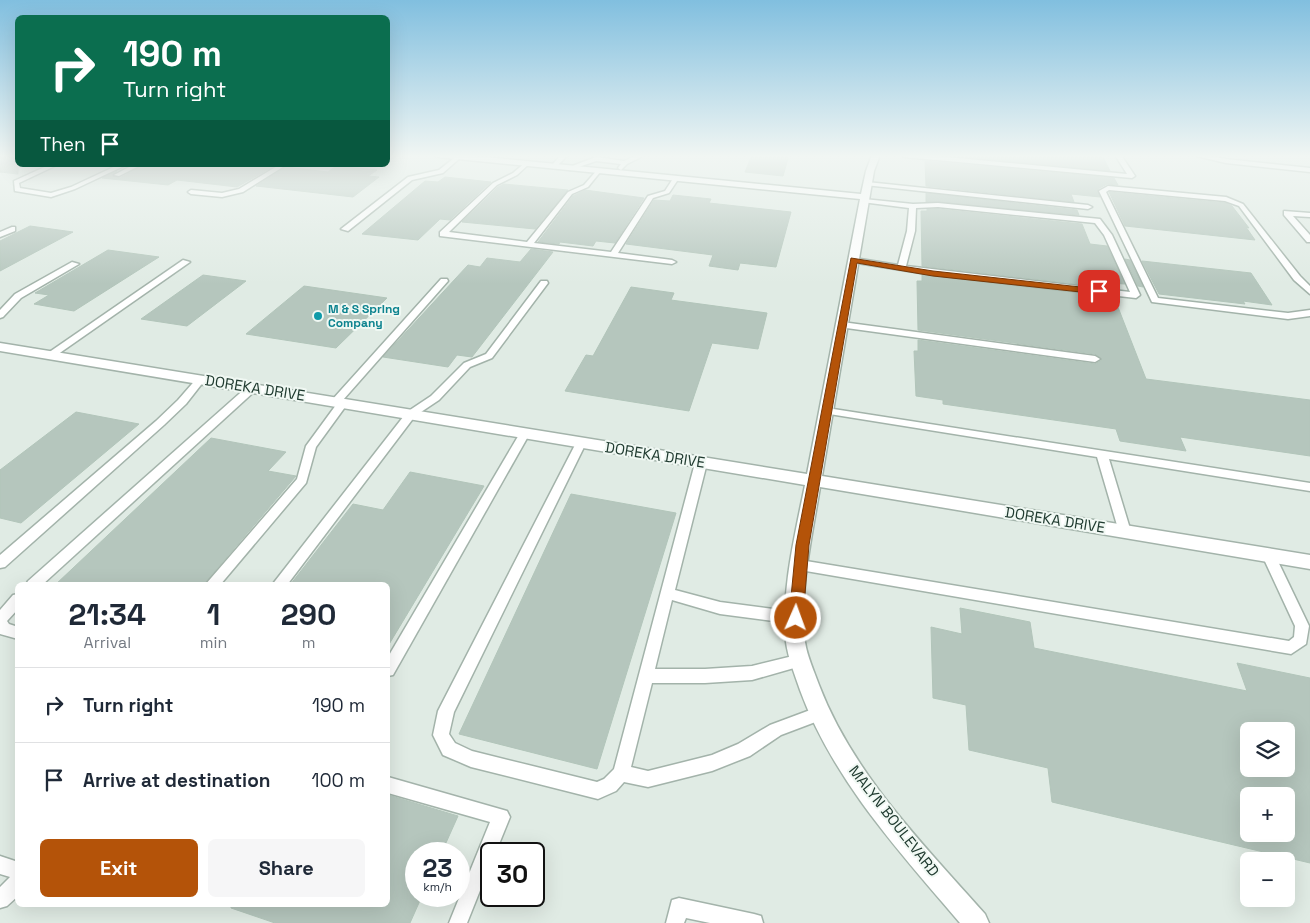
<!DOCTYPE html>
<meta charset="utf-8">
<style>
:root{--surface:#fff;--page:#f6f6f7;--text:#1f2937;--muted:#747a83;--line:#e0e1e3;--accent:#b45309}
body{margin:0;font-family:"Space Grotesk",sans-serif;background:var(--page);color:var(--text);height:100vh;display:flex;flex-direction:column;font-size:19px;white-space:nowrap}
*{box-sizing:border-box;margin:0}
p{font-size:16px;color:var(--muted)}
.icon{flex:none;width:28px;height:28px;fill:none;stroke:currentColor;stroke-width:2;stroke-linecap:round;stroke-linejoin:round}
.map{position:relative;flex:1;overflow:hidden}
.side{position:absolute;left:15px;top:582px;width:375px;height:325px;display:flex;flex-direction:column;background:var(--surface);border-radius:8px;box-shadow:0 5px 20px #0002}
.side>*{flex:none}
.top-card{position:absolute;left:15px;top:15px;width:375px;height:152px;border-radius:8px;box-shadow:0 5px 20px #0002;background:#0b6e4f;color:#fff;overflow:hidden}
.controls{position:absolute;left:1240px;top:722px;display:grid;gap:10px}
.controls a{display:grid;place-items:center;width:55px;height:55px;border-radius:8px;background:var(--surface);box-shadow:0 5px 20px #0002;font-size:25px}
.speed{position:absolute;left:405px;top:842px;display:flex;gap:10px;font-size:25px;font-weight:700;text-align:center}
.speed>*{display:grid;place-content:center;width:65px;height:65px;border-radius:50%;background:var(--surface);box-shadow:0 5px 20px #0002;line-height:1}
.speed small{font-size:12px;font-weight:400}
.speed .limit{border:2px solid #111;border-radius:8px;background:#fff;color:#111}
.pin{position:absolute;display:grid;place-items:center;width:42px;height:42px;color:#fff;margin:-21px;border-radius:10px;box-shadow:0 2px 8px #0006}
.me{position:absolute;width:55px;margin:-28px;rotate:2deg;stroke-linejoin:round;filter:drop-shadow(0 0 4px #0008)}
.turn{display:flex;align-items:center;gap:18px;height:105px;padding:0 25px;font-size:22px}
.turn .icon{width:65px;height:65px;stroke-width:2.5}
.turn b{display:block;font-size:35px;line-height:42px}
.then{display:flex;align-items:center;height:48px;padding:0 25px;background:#0003;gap:10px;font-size:19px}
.eta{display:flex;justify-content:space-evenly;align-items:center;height:85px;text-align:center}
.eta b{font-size:30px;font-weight:600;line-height:35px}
.action{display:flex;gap:10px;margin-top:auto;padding:10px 25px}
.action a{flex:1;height:58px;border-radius:8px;background:var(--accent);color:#fff;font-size:20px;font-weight:600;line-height:58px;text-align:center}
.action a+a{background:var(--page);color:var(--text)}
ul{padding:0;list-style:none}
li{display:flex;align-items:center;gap:15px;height:75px;padding:0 25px;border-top:1px solid var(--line)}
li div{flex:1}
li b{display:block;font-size:19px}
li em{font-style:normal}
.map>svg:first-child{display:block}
</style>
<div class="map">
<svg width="1310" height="923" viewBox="0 0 1310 923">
<rect width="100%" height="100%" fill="#e0ebe4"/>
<g fill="#b5c6bd" stroke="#b2c5ba" fill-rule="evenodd">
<path d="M 0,155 L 18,155 L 18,174 L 0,172 Z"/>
<path d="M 752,155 L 789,155 L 783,176 L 745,172 Z"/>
<path d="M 946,155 L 1102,155 L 1110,171 Z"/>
<path d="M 925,161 L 1114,178 L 1118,185 L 1107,184 L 1098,189 L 1100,197 L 1071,194 L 1074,202 L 926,186 Z"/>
<path d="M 143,165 L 264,165 L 274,166 L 237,187 L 177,180 L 168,185 L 102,178 L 117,171 L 112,176 L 120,178 Z"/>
<path d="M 336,166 L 377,170 L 368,176 L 379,177 L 353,197 L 256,186 L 286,167 L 328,172 Z"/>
<path d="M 445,177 L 491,182 L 450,220 L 440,219 L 418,240 L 362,234 L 425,181 L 438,182 Z"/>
<path d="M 504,184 L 568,190 L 535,229 L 462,222 L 498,187 Z"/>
<path d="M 585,190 L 644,198 L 615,243 L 596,241 L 593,246 L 560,242 L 559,244 L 538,242 L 573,196 Z"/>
<path d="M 1109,192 L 1226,203 L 1232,206 L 1249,228 L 1246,227 L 1255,240 L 1125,226 Z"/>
<path d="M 926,193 L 1077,210 L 1079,215 L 926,202 Z"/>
<path d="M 673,195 L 711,199 L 709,203 L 791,212 L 776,267 L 740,263 L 738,270 L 709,266 L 713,255 L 626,244 L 654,200 L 670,201 Z"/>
<path d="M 927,209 L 938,209 L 1082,224 L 1090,244 L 1107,246 L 1125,284 L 1108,283 L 1110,288 L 922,266 L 921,211 L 927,211 Z"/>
<path d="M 30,226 L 73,232 L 0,271 L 0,241 Z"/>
<path d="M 531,249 L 553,252 L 472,357 L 457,355 L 448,367 L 383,357 L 468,265 L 480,267 L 487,258 L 520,262 Z"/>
<path d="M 108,250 L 159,257 L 74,311 L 34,304 L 49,295 L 35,293 Z"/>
<path d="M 1125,259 L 1130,260 L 1143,287 L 1138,286 Z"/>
<path d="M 1142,261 L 1251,273 L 1272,305 L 1243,301 L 1245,304 L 1159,294 Z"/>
<path d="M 203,275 L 246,281 L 187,326 L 141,319 Z"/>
<path d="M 922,275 L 1114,297 L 1146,379 L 1310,400 L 1310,456 L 1180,437 L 1186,451 L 1120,441 L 1116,429 L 943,404 L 943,400 L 916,396 L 914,351 L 918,351 L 918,340 L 1095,364 L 1102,360 L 1095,354 L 918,330 L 917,281 L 922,281 Z"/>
<path d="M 304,286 L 387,298 L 336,348 L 246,334 Z"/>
<path d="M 631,287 L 674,293 L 671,300 L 767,313 L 758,349 L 712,343 L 689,411 L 565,391 L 586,355 L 593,356 Z"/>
<path d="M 76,412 L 139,424 L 21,523 L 0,518 L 0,470 Z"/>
<path d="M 211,438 L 286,452 L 268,471 L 296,476 L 203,585 L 55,585 Z"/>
<path d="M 410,472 L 484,486 L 388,646 L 388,585 L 290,585 L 353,504 L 383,510 Z"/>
<path d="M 571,494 L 676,513 L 597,769 L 459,734 Z"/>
<path d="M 960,608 L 1030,622 L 1034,648 L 1247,691 L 1237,663 L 1310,678 L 1310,863 L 1052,802 L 1048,768 L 969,750 L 966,705 L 933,698 L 931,627 L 962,634 ZM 1249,731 L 1286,731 L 1286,769 L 1249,769 ZM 1249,796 L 1286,796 L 1286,834 L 1249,834 Z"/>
<path d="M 388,795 L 458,816 L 441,854 L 416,854 L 416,896 L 422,896 L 410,923 L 275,923 L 231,908 L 231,905 L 388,905 Z"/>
</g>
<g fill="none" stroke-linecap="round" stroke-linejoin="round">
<defs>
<g id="service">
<path d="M 458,155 L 460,156 L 460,158 L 443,173 L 412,180 L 348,231 L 341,229 L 408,177 L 439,170 Z"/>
<path d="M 561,155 L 568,155 L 556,167 L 552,167 L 552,165 Z"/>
<path d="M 637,155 L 645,155 L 627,164 L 621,170 L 618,168 L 621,164 L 596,161 L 570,170 L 567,168 L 596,157 L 624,161 Z"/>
<path d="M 901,155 L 925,155 L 1127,174 L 1115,155 L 1121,155 L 1135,176 L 1132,178 L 904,157 Z"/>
<path d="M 1192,155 L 1205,155 L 1226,159 L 1310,168 L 1310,172 L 1226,163 Z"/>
<path d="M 526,162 L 529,164 L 517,175 L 497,185 L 449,232 L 527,242 L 568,192 L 584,185 L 598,169 L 601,171 L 588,187 L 572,194 L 534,243 L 611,252 L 648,196 L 665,191 L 674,177 L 676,176 L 679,178 L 669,193 L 653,198 L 618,253 L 672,260 L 676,262 L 672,264 L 440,236 L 440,232 L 493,183 L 513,173 Z"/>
<path d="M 49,165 L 57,165 L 19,183 L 20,188 L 51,193 L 71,187 L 118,165 L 126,165 L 75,189 L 51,197 L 15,191 L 14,181 Z"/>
<path d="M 133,165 L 141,165 L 119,176 L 114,175 Z"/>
<path d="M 279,165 L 286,165 L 243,192 L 222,197 L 191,194 L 188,192 L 191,190 L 222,193 L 239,189 Z"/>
<path d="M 867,182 L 1088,205 L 1092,207 L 1088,209 L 865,185 L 865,183 Z"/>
<path d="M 1108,186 L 1226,197 L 1243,204 L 1300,276 L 1310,286 L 1310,294 L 1294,280 L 1239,206 L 1225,201 L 1109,190 L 1106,192 L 1158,298 L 1288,313 L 1310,310 L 1310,316 L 1288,319 L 1152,302 L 1099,191 Z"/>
<path d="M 864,199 L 913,204 L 938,203 L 1100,219 L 1112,235 L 1140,295 L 1136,298 L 933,275 L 851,262 L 851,258 L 854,258 L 898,265 L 907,231 L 909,208 L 862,202 L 862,200 ZM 938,207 L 1095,223 L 1104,235 L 1130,292 L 906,266 L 915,231 L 916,208 Z"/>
<path d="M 1284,211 L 1310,213 L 1310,217 L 1293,216 L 1310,235 L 1310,242 L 1307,242 L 1284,215 Z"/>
<path d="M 12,227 L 15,227 L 15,231 L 0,237 L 0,232 Z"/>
<path d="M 183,260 L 190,262 L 54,357 L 48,357 L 48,353 Z"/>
<path d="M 72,262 L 79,264 L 21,298 L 3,317 L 0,318 L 0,310 L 15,294 Z"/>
<path d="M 441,279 L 447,279 L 448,281 L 343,400 L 348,403 L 316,447 L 306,483 L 220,585 L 205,585 L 297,479 L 306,446 L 336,405 L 331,402 L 332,400 Z"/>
<path d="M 541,281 L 547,281 L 548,283 L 492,358 L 470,367 L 439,400 L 415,416 L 287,585 L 272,585 L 407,412 L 431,396 L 464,363 L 486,354 Z"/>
<path d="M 842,322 L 1095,356 L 1100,359 L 1095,362 L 839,327 L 839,323 Z"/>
<path d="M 201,376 L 206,379 L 204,381 L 186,404 L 164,425 L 5,567 L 0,568 L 0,555 L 156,421 L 178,400 L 198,377 Z"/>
<path d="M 252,385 L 257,388 L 256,390 L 42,585 L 26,585 L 28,581 L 248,386 Z"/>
<path d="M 827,408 L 1310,483 L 1310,491 L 1109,459 L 1131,532 L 1129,535 L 1121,535 L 1119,532 L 1097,457 L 823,413 L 822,411 Z"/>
<path d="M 525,429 L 530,433 L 393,675 L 388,676 L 388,657 L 520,433 Z"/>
<path d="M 581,439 L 586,443 L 454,712 L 449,734 L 455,743 L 472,751 L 597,782 L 604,779 L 614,769 L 695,463 L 701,459 L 707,463 L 675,590 L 720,602 L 796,612 L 801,614 L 803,618 L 801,622 L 796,624 L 720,614 L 672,600 L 655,669 L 705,669 L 752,666 L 801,654 L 806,655 L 808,660 L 806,665 L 801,666 L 752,680 L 705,683 L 652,683 L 631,767 L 648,771 L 712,755 L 738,744 L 770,725 L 821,706 L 826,708 L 829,713 L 826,718 L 781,735 L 750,756 L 712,771 L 648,787 L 624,782 L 616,791 L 598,799 L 471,767 L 443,755 L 433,735 L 438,711 L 576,443 Z"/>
<path d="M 1268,550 L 1273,551 L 1309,626 L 1306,644 L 1291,654 L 800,570 L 795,569 L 794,565 L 795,561 L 800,560 L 1289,641 L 1294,637 L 1295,626 L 1262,555 L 1263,551 Z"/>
<path d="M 18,594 L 18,609 L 7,621 L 9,624 L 18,627 L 18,639 L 0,634 L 0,610 L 13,595 Z"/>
<path d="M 388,777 L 507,811 L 510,817 L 495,854 L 491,854 L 491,863 L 467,923 L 449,923 L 490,822 L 388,793 Z"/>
<path d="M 0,856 L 18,862 L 18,896 L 7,906 L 0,908 L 0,887 L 10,877 L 0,874 Z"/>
<path d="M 679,898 L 754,914 L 761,916 L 763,923 L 710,923 L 686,918 L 684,923 L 666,923 L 672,900 Z"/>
</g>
<path id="minor" d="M 434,155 L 464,155 L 861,194 L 866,171 L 872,155 L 880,155 L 874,171 L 822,476 L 1310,555 L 1310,569 L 820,487 C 812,537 799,591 805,642 C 807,656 814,671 819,685 C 853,774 923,844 985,914 L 989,923 L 960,923 C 899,851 833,780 800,690 C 795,675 788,658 786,642 C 781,590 795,535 805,485 L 0,351 L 0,343 L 807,474 L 860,199 L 438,157 Z"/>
</defs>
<use href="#service" stroke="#a3b3aa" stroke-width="3"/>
<use href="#minor" stroke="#a3b3aa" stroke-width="3"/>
<use href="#service" fill="#fff" fill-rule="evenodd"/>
<use href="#minor" fill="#fff" fill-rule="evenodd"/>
</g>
<linearGradient id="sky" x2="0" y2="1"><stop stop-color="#81bfdf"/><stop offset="0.55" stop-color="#f1f6f3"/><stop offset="1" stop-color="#f1f6f3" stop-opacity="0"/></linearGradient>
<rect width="1310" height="284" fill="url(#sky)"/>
<path fill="#b45309" stroke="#753606" d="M 851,258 L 933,271 L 1099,289 L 1103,291 L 1099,294 L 933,276 L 857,263 L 809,545 L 803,618 L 801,622 L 796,624 L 791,622 L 789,618 L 796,545 Z"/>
<circle fill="#0f9aa8" stroke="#f0f8f3" stroke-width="2" cx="318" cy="316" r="5"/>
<g text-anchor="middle" stroke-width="4" stroke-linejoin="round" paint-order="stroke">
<g font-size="12" font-weight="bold" fill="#0d838f" stroke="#f0f8f3" text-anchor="start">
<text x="328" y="313">M &amp; S Spring<tspan x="328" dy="14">Company</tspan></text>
</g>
<g font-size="15" fill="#203b30" stroke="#f0f8f3">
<text transform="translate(255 388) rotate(9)" y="5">DOREKA DRIVE</text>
<text transform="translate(655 455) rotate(9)" y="5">DOREKA DRIVE</text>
<text transform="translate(1055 520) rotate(9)" y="5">DOREKA DRIVE</text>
<text transform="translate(894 821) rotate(52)" y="5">MALYN BOULEVARD</text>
</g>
</g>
</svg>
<div class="controls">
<a><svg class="icon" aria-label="layers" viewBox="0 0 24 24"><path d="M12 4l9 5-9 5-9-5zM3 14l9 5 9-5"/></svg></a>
<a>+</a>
<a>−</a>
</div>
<div class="speed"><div>23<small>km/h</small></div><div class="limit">30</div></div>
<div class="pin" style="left:1099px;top:291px;background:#d93025"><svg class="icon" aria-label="arrive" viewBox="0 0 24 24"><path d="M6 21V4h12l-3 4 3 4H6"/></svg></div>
<svg class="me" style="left:796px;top:618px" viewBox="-20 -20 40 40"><circle r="17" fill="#b45309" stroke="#fff" stroke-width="3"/><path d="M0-11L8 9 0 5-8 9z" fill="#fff"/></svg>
<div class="top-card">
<div class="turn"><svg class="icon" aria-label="right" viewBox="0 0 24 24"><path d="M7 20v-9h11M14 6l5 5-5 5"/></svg><div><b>190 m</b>Turn right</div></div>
<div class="then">Then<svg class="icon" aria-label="arrive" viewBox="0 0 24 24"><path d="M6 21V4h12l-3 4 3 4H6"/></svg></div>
</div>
<section class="side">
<div class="eta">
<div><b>21:34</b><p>Arrival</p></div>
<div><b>1</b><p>min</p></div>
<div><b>290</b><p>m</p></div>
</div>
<ul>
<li><svg class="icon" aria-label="right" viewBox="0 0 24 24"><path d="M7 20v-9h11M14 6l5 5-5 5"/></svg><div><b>Turn right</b></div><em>190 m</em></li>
<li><svg class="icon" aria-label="arrive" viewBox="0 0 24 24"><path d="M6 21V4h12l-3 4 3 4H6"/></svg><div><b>Arrive at destination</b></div><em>100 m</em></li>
</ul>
<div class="action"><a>Exit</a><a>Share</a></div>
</section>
</div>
